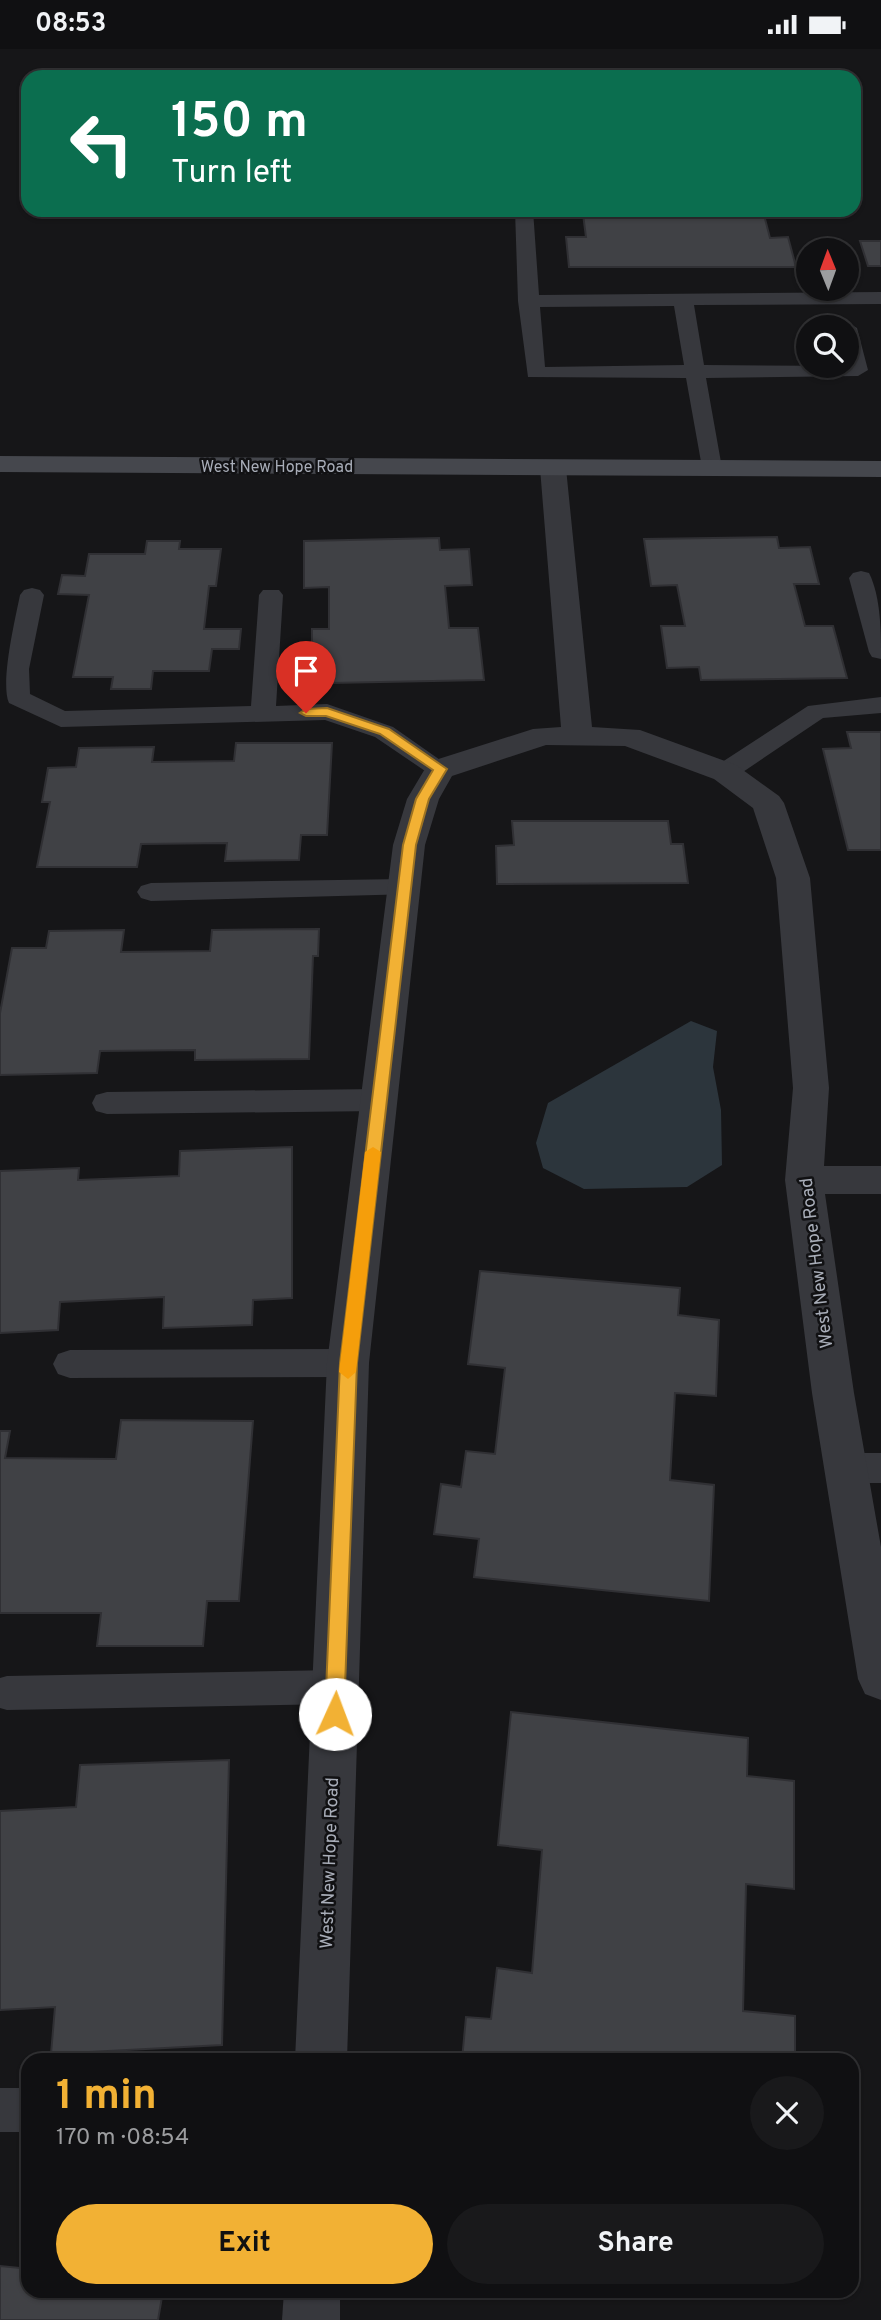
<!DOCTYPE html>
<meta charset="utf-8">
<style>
:root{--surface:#101012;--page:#19191b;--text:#f1f3f6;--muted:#9c9d9f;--line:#303032;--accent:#f2b134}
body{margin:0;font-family:Overpass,sans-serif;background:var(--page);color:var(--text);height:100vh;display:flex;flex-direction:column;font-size:26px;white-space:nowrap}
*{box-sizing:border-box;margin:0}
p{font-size:23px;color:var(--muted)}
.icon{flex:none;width:38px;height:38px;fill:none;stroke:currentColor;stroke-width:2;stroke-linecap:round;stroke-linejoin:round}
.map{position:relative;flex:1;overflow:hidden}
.details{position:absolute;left:21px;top:2004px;width:838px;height:245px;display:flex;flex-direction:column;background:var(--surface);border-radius:21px;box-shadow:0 2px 5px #0004,0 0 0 2px var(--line)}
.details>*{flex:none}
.guide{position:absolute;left:21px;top:21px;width:840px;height:147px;border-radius:21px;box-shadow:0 2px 5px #0004,0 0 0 2px var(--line);background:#0b6e4f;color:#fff;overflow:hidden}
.needle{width:46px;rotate:359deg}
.tools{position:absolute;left:796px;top:189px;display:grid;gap:14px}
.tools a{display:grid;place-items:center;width:63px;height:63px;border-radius:50%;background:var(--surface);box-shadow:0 2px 5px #0004,0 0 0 2px var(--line);font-size:35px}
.pin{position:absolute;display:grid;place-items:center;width:60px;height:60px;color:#fff;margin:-72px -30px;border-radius:50% 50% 50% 0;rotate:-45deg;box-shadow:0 0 7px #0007}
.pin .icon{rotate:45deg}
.me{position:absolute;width:77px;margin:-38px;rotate:2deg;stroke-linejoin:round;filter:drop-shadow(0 0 5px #0008)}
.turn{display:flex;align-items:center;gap:24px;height:147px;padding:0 35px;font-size:32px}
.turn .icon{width:91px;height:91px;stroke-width:2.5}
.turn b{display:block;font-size:49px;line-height:60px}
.round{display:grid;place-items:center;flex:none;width:74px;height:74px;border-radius:37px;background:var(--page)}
.head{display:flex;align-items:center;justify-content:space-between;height:119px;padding:0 35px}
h1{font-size:42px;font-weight:700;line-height:52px;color:var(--accent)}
.cta{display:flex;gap:14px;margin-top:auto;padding:14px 35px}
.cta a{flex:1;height:80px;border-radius:42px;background:var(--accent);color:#111;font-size:28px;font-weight:700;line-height:80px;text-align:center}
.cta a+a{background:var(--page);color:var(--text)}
.status{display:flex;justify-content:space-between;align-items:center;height:49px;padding:0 35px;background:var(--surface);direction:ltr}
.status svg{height:19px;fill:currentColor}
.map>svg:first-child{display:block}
</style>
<div class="status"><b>08:53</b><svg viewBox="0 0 49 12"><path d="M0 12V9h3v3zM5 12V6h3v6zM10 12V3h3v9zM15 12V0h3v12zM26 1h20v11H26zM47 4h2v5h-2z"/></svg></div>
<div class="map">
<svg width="881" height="2271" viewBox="0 0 881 2271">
<rect width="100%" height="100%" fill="#161618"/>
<path fill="#2c353c" d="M 691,972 L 717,982 L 713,1018 L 721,1061 L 722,1116 L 687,1138 L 584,1140 L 543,1119 L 536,1094 L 548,1054 Z"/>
<g fill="#404145" stroke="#303034" stroke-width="2">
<path d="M 617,161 L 728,161 L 729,166 L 764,166 L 770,189 L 788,188 L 796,218 L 569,218 L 566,188 L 586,188 L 583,165 L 617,165 Z"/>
<path d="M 860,192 L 881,192 L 881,217 L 868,217 Z"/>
<path d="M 777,488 L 779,499 L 810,498 L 819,535 L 794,535 L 805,577 L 833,577 L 847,629 L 701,631 L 699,618 L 667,619 L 661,577 L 685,577 L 677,536 L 651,537 L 644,490 Z"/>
<path d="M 439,489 L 440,501 L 469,500 L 472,536 L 445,537 L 449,579 L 478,579 L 484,631 L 330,634 L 330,618 L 297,619 L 297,597 L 312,597 L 312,580 L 329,580 L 329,538 L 304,539 L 304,492 Z"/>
<path d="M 147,492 L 180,492 L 179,500 L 221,500 L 216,537 L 209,537 L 204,580 L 241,580 L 239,600 L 212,600 L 209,622 L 153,622 L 151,640 L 111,640 L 113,628 L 73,628 L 89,546 L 58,545 L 62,526 L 85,527 L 89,505 L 145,505 Z"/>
<path d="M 847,683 L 881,683 L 881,801 L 848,801 L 823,700 L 851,699 Z"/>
<path d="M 236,694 L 332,694 L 327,786 L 301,786 L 299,811 L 225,812 L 227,794 L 141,795 L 137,818 L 37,818 L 50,753 L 42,753 L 48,719 L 76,718 L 79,699 L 154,698 L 152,713 L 234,712 Z"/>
<path d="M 512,772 L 668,772 L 671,795 L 683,795 L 688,834 L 497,835 L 496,797 L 514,796 Z"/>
<path d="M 319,880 L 318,907 L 313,907 L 309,1010 L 195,1011 L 195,1001 L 100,1002 L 97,1024 L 0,1026 L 0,964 L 12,899 L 46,899 L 49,882 L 124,881 L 121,903 L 210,902 L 212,881 Z"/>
<path d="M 292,1098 L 292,1249 L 253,1251 L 252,1276 L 163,1279 L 164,1248 L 60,1253 L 58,1281 L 0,1284 L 0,1122 L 79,1119 L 78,1131 L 179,1127 L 180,1102 Z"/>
<path d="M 480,1222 L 680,1239 L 678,1266 L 719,1271 L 716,1347 L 675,1344 L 670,1431 L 714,1436 L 709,1552 L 474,1528 L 479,1490 L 434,1485 L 441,1435 L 461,1438 L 466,1402 L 495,1405 L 505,1319 L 468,1315 Z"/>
<path d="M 121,1371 L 253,1372 L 239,1552 L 207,1552 L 203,1597 L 97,1597 L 101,1564 L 0,1564 L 0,1382 L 10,1382 L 5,1409 L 116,1410 Z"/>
<path d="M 511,1663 L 748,1689 L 747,1727 L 794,1732 L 794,1840 L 746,1835 L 743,1962 L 795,1967 L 795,2011 L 462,2011 L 466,1968 L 491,1970 L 497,1919 L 532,1924 L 542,1801 L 498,1796 Z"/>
<path d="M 229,1711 L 222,1996 L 51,2005 L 55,1958 L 0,1961 L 0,1762 L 76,1758 L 80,1716 Z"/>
<path d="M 28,2179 L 28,2242 L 163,2242 L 158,2271 L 0,2271 L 0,2217 L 20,2219 Z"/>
</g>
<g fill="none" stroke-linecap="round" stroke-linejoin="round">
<g fill="#37383d" fill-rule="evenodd">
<path d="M 515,161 L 533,161 L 539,246 L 881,243 L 881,255 L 694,256 L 704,316 L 847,317 L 847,278 L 838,278 L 847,273 L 857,279 L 868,321 L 858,327 L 706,329 L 722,419 L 719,424 L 703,424 L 686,329 L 528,328 L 518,252 ZM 674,257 L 684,316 L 545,318 L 540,258 Z"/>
<path d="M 861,522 L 869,524 C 881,548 881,583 881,610 L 872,608 L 869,603 L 849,529 L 853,524 Z"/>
<path d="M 32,539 L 40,541 L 44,546 L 29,620 L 30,645 L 65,662 L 251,657 L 259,546 L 263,541 L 279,541 L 283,546 L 276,657 L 327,655 L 393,678 L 453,720 L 449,726 L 431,726 L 375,688 L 325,671 L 61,678 L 9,654 C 0,634 15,571 20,546 L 24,541 Z"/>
<path d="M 881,648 L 881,664 L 823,669 L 734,729 L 716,729 L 712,723 L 716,717 L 808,657 Z"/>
<path d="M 404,830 L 414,833 L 418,839 L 414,845 L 151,852 L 141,849 L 137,843 L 141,837 L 151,834 Z"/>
<path d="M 379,1040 L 390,1043 L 394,1051 L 390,1059 L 379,1062 L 107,1065 L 96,1062 L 92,1054 L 96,1046 L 107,1043 Z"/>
<path d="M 348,1300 L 360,1304 L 365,1314 L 360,1324 L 348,1328 L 70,1329 L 58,1325 L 53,1315 L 58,1305 L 70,1301 Z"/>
<path d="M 847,1404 L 881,1404 L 881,1434 L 847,1434 L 835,1429 L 829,1419 L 835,1409 Z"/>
<path d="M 336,1621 L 350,1626 L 355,1638 L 350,1650 L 336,1655 L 7,1661 L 0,1659 L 0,1629 L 7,1627 Z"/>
<rect x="0" y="2039" width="28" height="44"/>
</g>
<g fill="#37383d" fill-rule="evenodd">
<path d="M 553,411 L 562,413 L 566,419 L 592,678 L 640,681 L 736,716 L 779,747 L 784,754 L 810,829 L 829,1039 L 824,1117 L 881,1117 L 881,1145 L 825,1145 L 854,1344 L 881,1498 L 881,1651 L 865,1645 L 858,1630 L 812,1344 L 785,1131 L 793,1039 L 776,829 L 753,759 L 714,730 L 625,697 L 546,696 L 452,727 L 439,750 L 425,796 L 369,1314 L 347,2011 L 295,2011 L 327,1314 L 393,796 L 407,750 L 429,713 L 533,680 L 561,678 L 540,419 L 544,413 Z"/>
<path d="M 284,2242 L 340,2242 L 340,2271 L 282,2271 Z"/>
</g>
<path fill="#45474d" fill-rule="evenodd" d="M 0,407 L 881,412 L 881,428 L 0,423 Z"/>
</g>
<path fill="#f2b134" stroke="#9d7322" stroke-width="2" d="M 327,659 L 389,680 L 447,720 L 429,750 L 416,796 L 357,1314 L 344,1665 L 342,1671 L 335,1674 L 328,1671 L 325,1665 L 340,1314 L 403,796 L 416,750 L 433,721 L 380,685 L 326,667 L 306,667 L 300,664 L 306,660 Z"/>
<path fill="#f59e0b" d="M 373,1098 L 381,1103 L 356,1323 L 348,1330 L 339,1323 L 365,1103 Z"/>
<g text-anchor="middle" stroke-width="5" stroke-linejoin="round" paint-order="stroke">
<g font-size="16" fill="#a8adb8" stroke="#111113">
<text x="277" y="423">West New Hope Road</text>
</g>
<g font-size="18" fill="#a8adb8" stroke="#111113">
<text transform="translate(816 1214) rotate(-97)" y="6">West New Hope Road</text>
<text transform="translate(329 1814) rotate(-88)" y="6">West New Hope Road</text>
</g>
</g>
</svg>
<div class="tools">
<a><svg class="needle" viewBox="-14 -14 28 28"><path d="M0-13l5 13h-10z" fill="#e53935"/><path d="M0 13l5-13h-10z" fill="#9c9d9f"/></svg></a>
<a><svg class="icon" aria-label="search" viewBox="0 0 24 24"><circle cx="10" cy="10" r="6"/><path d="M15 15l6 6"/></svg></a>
</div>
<div class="pin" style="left:306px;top:664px;background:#d93025"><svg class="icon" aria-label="arrive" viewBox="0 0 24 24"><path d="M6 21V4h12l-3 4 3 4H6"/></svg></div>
<svg class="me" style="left:335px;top:1665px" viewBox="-20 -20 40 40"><circle r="19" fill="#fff"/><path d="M0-13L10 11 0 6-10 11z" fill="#f2b134"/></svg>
<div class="guide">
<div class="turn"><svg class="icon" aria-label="left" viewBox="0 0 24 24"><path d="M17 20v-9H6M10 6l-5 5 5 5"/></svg><div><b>150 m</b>Turn left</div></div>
</div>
<section class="details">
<div class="head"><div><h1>1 min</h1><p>170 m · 08:54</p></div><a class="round"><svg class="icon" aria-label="close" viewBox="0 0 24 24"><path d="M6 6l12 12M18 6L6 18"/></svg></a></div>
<div class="cta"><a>Exit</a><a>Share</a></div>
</section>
</div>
